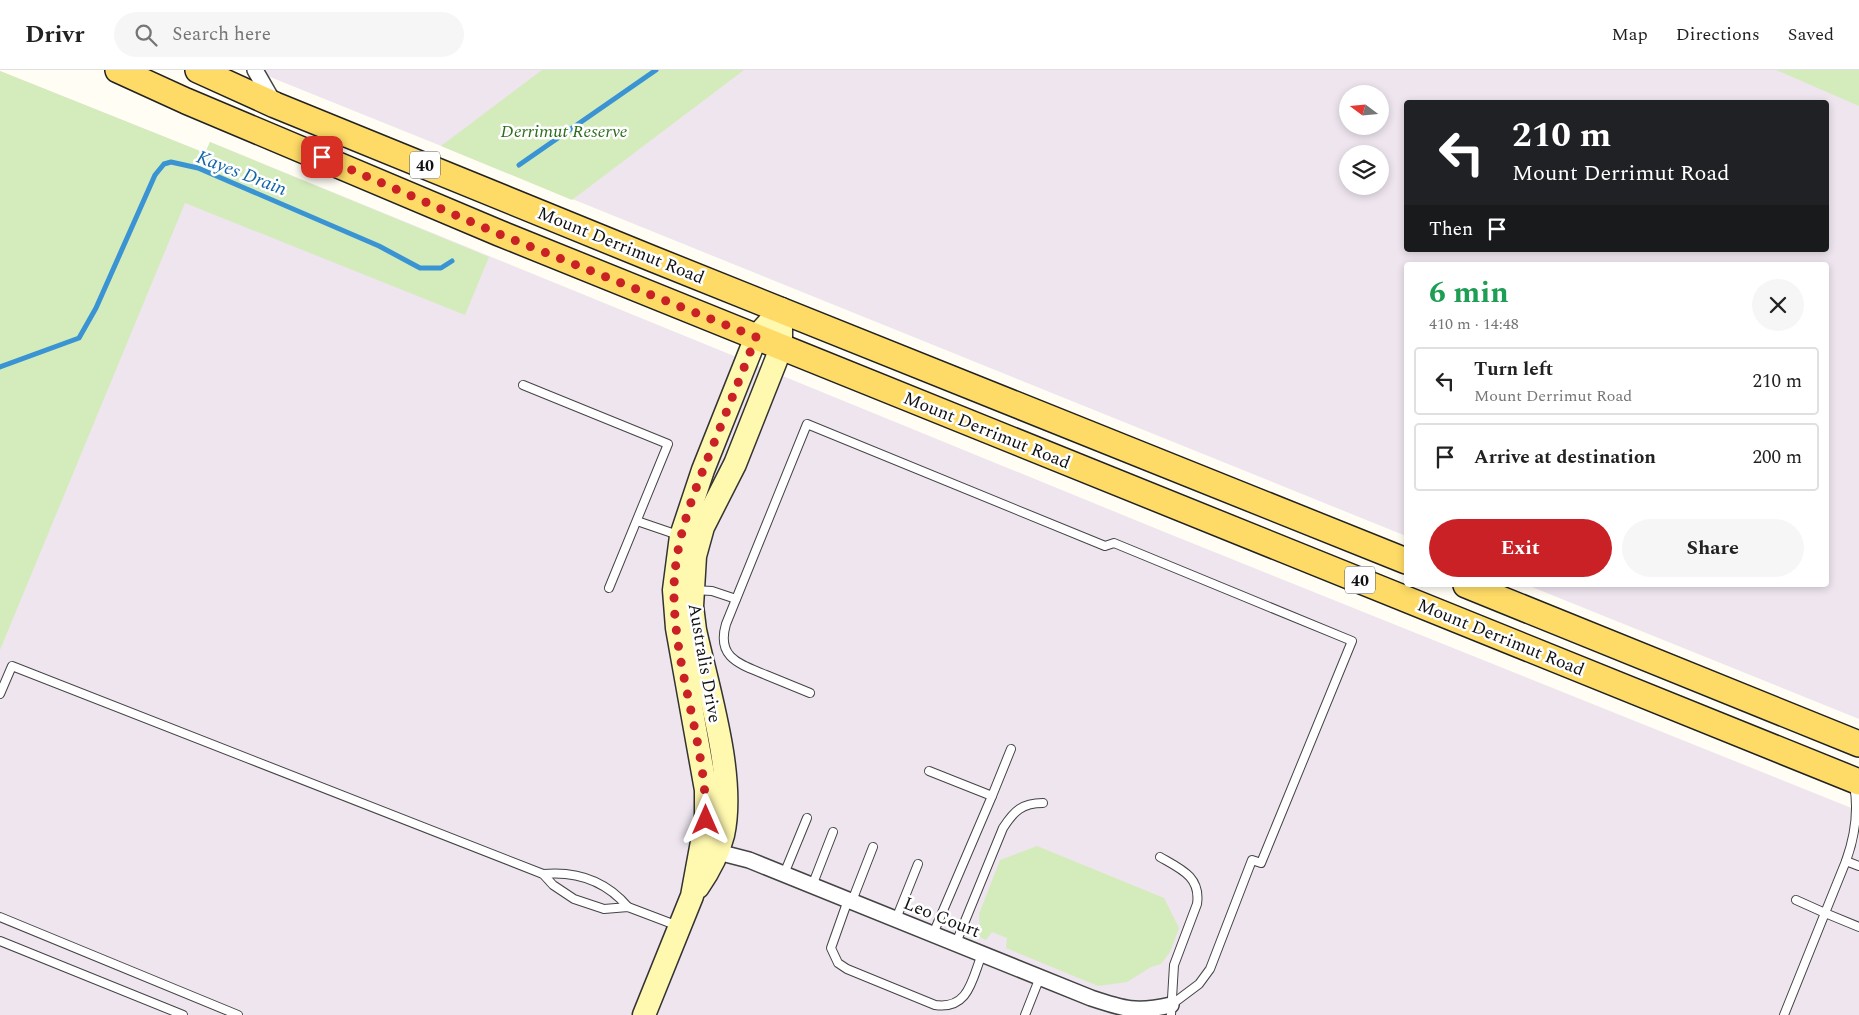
<!DOCTYPE html>
<meta charset="utf-8">
<style>
:root{--surface:#fff;--page:#f6f6f6;--text:#222;--muted:#767676;--line:#e0e0e0;--accent:#c92126}
body{margin:0;font-family:Spectral,serif;background:var(--page);color:var(--text);height:100vh;display:flex;flex-direction:column;font-size:19px;white-space:nowrap}
*{box-sizing:border-box;margin:0}
p{font-size:16px;color:var(--muted)}
.icon{flex:none;width:28px;height:28px;fill:none;stroke:currentColor;stroke-width:2;stroke-linecap:round;stroke-linejoin:round}
.map{position:relative;flex:1;overflow:hidden}
.side{position:absolute;left:1404px;top:192px;width:425px;height:325px;display:flex;flex-direction:column;background:var(--surface);border-radius:5px;box-shadow:0 2px 8px #0003}
.side>*{flex:none}
.hud{position:absolute;left:1404px;top:30px;width:425px;height:152px;border-radius:5px;box-shadow:0 2px 8px #0003;background:#202124;color:#fff;overflow:hidden}
.needle{width:32px;rotate:286deg}
.tools{position:absolute;left:1339px;top:15px;display:grid;gap:10px}
.tools a{display:grid;place-items:center;width:50px;height:50px;border-radius:50%;background:var(--surface);box-shadow:0 2px 8px #0003;font-size:25px}
.pin{position:absolute;display:grid;place-items:center;width:42px;height:42px;color:#fff;margin:-21px;border-radius:10px;box-shadow:0 2px 8px #0006}
.me{position:absolute;width:55px;margin:-28px;rotate:0deg;stroke-linejoin:round;filter:drop-shadow(0 0 4px #0008)}
.turn{display:flex;align-items:center;gap:18px;height:105px;padding:0 25px;font-size:22px}
.turn .icon{width:65px;height:65px;stroke-width:2.5}
.turn b{display:block;font-size:35px;line-height:42px}
.then{display:flex;align-items:center;height:48px;padding:0 25px;background:#0003;gap:10px;font-size:19px}
.round{display:grid;place-items:center;flex:none;width:52px;height:52px;border-radius:26px;background:var(--page)}
.head{display:flex;align-items:center;justify-content:space-between;height:85px;padding:0 25px}
h1{font-size:30px;font-weight:700;line-height:38px;color:#1e9e55}
.action{display:flex;gap:10px;margin-top:auto;padding:10px 25px}
.action a{flex:1;height:58px;border-radius:30px;background:var(--accent);color:#fff;font-size:20px;font-weight:700;line-height:58px;text-align:center}
.action a+a{background:var(--page);color:var(--text)}
ul{padding:0;list-style:none}
li{display:flex;align-items:center;gap:15px;height:68px;margin:0 10px 8px;padding:0 15px;border:2px solid var(--line);border-radius:5px}
li div{flex:1}
li b{display:block;font-size:19px}
li em{font-style:normal}
header{display:flex;align-items:center;gap:30px;box-sizing:border-box;height:70px;padding:0 25px;background:var(--surface);border-bottom:1px solid var(--line)}
header strong{font-size:24px}
nav{display:flex;gap:28px;margin-inline-start:auto;font-size:18px}
.search{width:350px;height:45px;background:var(--page);display:flex;align-items:center;gap:12px;box-sizing:border-box;padding:0 18px;border-radius:28px;color:var(--muted);font-size:19px}
.map>svg:first-child{display:block}
</style>
<header>
<strong>Drivr</strong>
<div class="search"><svg class="icon" aria-label="search" viewBox="0 0 24 24"><circle cx="10" cy="10" r="6"/><path d="M15 15l6 6"/></svg>Search here</div>
<nav><a>Map</a><a>Directions</a><a>Saved</a></nav>
</header>
<div class="map">
<svg width="1859" height="945" viewBox="0 0 1859 945">
<rect width="100%" height="100%" fill="#fffdf4"/>
<g fill="#eee5ef" fill-rule="evenodd">
<path d="M 253,0 L 1859,0 L 1859,649 L 1527,515 L 1826,515 L 1826,195 L 1406,195 L 1406,466 ZM 1348,24 L 1380,24 L 1380,56 L 1348,56 ZM 1406,32 L 1826,32 L 1826,180 L 1406,180 ZM 1348,84 L 1380,84 L 1380,116 L 1348,116 Z"/>
<path d="M 0,1 L 205,83 L 210,72 L 1162,461 L 1859,741 L 1859,945 L 0,945 Z"/>
</g>
<g fill="#d4ecbb">
<path d="M 542,0 L 744,0 L 572,130 L 441,76 Z"/>
<path d="M 1776,0 L 1859,0 L 1859,36 Z"/>
<path d="M 0,1 L 205,83 L 210,72 L 489,187 L 465,245 L 185,133 L 0,580 Z"/>
<path d="M 1037,776 L 1164,828 L 1179,858 L 1170,882 L 1161,894 L 1151,897 L 1127,912 L 1098,916 L 1006,878 L 1007,868 L 992,862 L 986,870 L 980,867 L 979,844 L 1000,790 Z"/>
</g>
<g fill="none" stroke-linecap="round" stroke-linejoin="round">
<g stroke="#3a94d4" stroke-width="5">
<path d="M 519,95 L 656,0"/>
<path d="M 0,297 L 79,268 L 96,238 L 155,105 L 164,94 L 171,92 L 198,98 L 379,176 L 420,198 L 441,198 L 452,191"/>
</g>
<defs>
<g id="lane">
<path d="M 523,315 L 668,374 L 609,518"/>
<path d="M 637,451 L 678,465"/>
<path d="M 694,520 L 712,521 L 736,529"/>
<path d="M 810,623 C 795,617 781,611 766,605 C 740,594 716,588 726,554 L 807,354 L 1105,476 L 1114,473 L 1352,571 L 1261,793 L 1252,790 L 1210,899 L 1199,914 L 1171,935"/>
<path d="M 0,624 L 12,596 L 543,804 L 553,815 L 574,829 L 604,839 L 628,837 L 678,856"/>
<path d="M 929,701 L 992,726 L 933,864"/>
<path d="M 992,726 L 1011,679"/>
<path d="M 1160,787 C 1181,799 1201,807 1197,834 L 1174,895 L 1171,945"/>
<path d="M 1846,791 C 1855,766 1859,742 1854,715"/>
<path d="M 1859,796 L 1846,791 L 1825,843 L 1859,857"/>
<path d="M 543,804 C 576,801 606,811 628,837"/>
<path d="M 784,804 L 807,748"/>
<path d="M 812,816 L 833,762"/>
<path d="M 848,830 L 831,878 L 838,893 L 847,899 L 935,935 C 969,940 972,909 982,884"/>
<path d="M 852,831 L 873,777"/>
<path d="M 0,847 L 238,945"/>
<path d="M 896,849 L 918,794"/>
<path d="M 0,871 L 183,945"/>
<path d="M 956,873 L 1003,758 C 1014,741 1022,733 1043,733"/>
<path d="M 1025,945 L 1040,907"/>
<path d="M 1784,945 L 1825,843 L 1796,830"/>
</g>
<g id="street">
<path d="M 255,0 L 274,33"/>
<path d="M 710,780 L 749,790 L 1091,928 C 1124,939 1136,943 1171,935"/>
</g>
<g id="secondary">
<path d="M 698,817 C 709,801 718,785 723,765 C 736,707 708,619 695,560 L 692,536 L 695,486 L 703,457 L 735,394 L 781,278 L 781,239"/>
<path d="M 644,945 L 692,826 L 706,750 L 706,720 L 677,558 L 674,520 L 681,466 L 703,400 L 756,267 L 781,239"/>
</g>
<g id="primary">
<path d="M 118,0 L 186,31 L 499,163 L 1859,712"/>
<path d="M 198,0 L 275,35 L 653,189 L 1406,491"/>
<path d="M 1466,515 L 1859,674"/>
</g>
</defs>
<use href="#lane" stroke="#444" stroke-width="10"/>
<use href="#street" stroke="#444" stroke-width="18"/>
<use href="#secondary" stroke="#333" stroke-width="25"/>
<use href="#primary" stroke="#222" stroke-width="28"/>
<use href="#lane" stroke="#fff" stroke-width="8"/>
<use href="#street" stroke="#fff" stroke-width="15"/>
<use href="#secondary" stroke="#fff8af" stroke-width="22"/>
<use href="#primary" stroke="#fedb66" stroke-width="25"/>
</g>
<g fill="none" stroke-linecap="round" stroke-linejoin="round">
<path stroke="#c92126" stroke-width="9" stroke-dasharray="0 16.2" d="M 322,87 L 499,164 L 756,267 C 742,303 728,338 714,373 C 694,422 673,472 674,526 C 675,602 706,674 706,750"/>
</g>
<g text-anchor="middle" stroke-width="5" stroke-linejoin="round" paint-order="stroke">
<g fill="#fff" stroke="#585858" stroke-width="1">
<rect x="410" y="81.5" width="30" height="27" rx="4"/>
<rect x="1345" y="496.5" width="30" height="27" rx="4"/>
</g>
<g font-size="16" font-weight="bold" fill="#111">
<text x="425" y="101">40</text>
<text x="1360" y="516">40</text>
</g>
<g font-size="18" font-style="italic" fill="#2c6d1c" stroke="#fff">
<text x="564" y="67">Derrimut Reserve</text>
</g>
<g font-size="18" fill="#111" stroke="#fff">
<text transform="translate(621 175) rotate(22)" y="6">Mount Derrimut Road</text>
<text transform="translate(987 360) rotate(22)" y="6">Mount Derrimut Road</text>
<text transform="translate(1501 567) rotate(22)" y="6">Mount Derrimut Road</text>
<text transform="translate(705 593) rotate(80)" y="6">Australis Drive</text>
<text transform="translate(942 847) rotate(22)" y="6">Leo Court</text>
</g>
<g font-size="19" font-style="italic" fill="#1265aa" stroke="#fff">
<text transform="translate(242 102) rotate(21)" y="7">Kayes Drain</text>
</g>
</g>
</svg>
<div class="tools">
<a><svg class="needle" viewBox="-14 -14 28 28"><path d="M0-13l5 13h-10z" fill="#e53935"/><path d="M0 13l5-13h-10z" fill="#767676"/></svg></a>
<a><svg class="icon" aria-label="layers" viewBox="0 0 24 24"><path d="M12 4l9 5-9 5-9-5zM3 14l9 5 9-5"/></svg></a>
</div>
<div class="pin" style="left:322px;top:87px;background:#d93025"><svg class="icon" aria-label="arrive" viewBox="0 0 24 24"><path d="M6 21V4h12l-3 4 3 4H6"/></svg></div>
<svg class="me" style="left:706px;top:750px" viewBox="-20 -20 40 40"><path d="M0-17L14 15 0 8-14 15z" fill="#c92126" stroke="#fff" stroke-width="4"/></svg>
<div class="hud">
<div class="turn"><svg class="icon" aria-label="left" viewBox="0 0 24 24"><path d="M17 20v-9H6M10 6l-5 5 5 5"/></svg><div><b>210 m</b>Mount Derrimut Road</div></div>
<div class="then">Then<svg class="icon" aria-label="arrive" viewBox="0 0 24 24"><path d="M6 21V4h12l-3 4 3 4H6"/></svg></div>
</div>
<section class="side">
<div class="head"><div><h1>6 min</h1><p>410 m · 14:48</p></div><a class="round"><svg class="icon" aria-label="close" viewBox="0 0 24 24"><path d="M6 6l12 12M18 6L6 18"/></svg></a></div>
<ul>
<li><svg class="icon" aria-label="left" viewBox="0 0 24 24"><path d="M17 20v-9H6M10 6l-5 5 5 5"/></svg><div><b>Turn left</b><p>Mount Derrimut Road</p></div><em>210 m</em></li>
<li><svg class="icon" aria-label="arrive" viewBox="0 0 24 24"><path d="M6 21V4h12l-3 4 3 4H6"/></svg><div><b>Arrive at destination</b></div><em>200 m</em></li>
</ul>
<div class="action"><a>Exit</a><a>Share</a></div>
</section>
</div>
